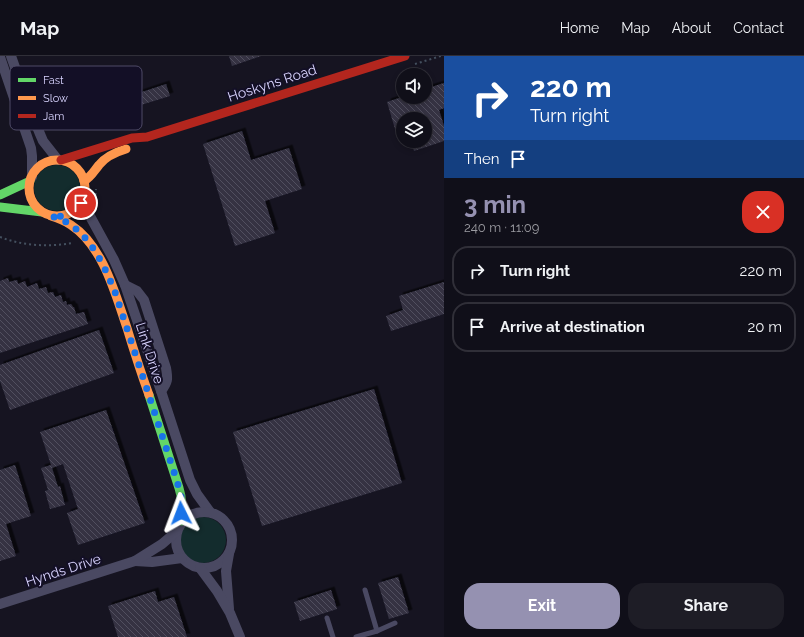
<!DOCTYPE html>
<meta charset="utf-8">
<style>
:root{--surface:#100f19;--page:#1e1d26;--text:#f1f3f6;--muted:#9c9ca2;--line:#302f38;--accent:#9591b1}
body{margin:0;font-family:Raleway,sans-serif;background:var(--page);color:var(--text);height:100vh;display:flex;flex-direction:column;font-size:15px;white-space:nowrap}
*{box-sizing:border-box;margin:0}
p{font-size:13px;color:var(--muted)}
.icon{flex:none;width:22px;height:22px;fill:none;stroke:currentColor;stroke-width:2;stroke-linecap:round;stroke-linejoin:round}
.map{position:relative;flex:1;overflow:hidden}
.sheet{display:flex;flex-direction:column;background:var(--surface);width:360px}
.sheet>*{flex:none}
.top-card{background:#1a4fa0;color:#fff;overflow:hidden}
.fabs{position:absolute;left:396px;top:12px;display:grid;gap:8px}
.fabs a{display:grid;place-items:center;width:36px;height:36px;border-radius:50%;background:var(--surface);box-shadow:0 2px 6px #0003,0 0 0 1px var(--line);font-size:20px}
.pin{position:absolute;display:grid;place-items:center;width:34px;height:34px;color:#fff;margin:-17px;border:2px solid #fff;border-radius:50%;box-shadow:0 1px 4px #0007}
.me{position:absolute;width:44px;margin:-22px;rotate:357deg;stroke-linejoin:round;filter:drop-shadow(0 0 3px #0008)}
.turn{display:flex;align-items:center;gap:14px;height:84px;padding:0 20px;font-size:18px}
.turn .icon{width:52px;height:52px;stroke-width:2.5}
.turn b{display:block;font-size:28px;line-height:34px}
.then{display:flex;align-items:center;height:38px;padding:0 20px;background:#0003;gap:8px;font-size:15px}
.round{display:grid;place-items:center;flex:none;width:42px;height:42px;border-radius:16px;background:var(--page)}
.overview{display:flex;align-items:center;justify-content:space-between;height:68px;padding:0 20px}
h1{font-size:24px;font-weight:700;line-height:30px;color:var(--accent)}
.button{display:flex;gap:8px;margin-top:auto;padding:8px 20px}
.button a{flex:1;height:46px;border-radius:16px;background:var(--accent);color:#fff;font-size:16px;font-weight:700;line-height:46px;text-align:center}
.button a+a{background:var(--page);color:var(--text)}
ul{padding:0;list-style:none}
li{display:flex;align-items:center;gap:12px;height:50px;margin:0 8px 6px;padding:0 12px;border:2px solid var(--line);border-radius:16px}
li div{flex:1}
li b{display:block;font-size:15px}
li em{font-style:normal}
header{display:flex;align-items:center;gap:24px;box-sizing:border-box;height:56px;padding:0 20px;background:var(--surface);border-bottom:1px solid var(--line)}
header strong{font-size:19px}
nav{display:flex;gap:22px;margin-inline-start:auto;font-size:14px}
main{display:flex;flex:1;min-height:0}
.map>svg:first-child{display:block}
</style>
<header>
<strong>Map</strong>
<nav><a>Home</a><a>Map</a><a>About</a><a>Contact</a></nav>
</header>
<main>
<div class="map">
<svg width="444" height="581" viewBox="0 0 444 581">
<defs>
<pattern id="building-back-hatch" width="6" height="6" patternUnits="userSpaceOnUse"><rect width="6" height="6" fill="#343243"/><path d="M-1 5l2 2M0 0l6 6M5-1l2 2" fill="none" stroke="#514f5f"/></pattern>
<filter id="shadow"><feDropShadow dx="3.5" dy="-3.5" stdDeviation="0" flood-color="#0009"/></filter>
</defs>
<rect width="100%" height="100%" fill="#161421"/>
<g fill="#132c2d">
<circle cx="57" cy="132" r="23"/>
<circle cx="203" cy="484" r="23"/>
</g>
<g fill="url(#building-back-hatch)" filter="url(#shadow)">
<path d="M 229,0 L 261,0 L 232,10 Z"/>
<path d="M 135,22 L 139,37 L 166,28 L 170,40 L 128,53 L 120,26 Z"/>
<path d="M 444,27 L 444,52 L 439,54 L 444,70 L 444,85 L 414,95 L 411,85 L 425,85 L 425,63 L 403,63 L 403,81 L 398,83 L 387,46 L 402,41 L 425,41 L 425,33 Z"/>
<path d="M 242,75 L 251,104 L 289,92 L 302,133 L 265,145 L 275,177 L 235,190 L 203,88 Z"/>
<path d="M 8,222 L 9,226 L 17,224 L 18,228 L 25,225 L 27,231 L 37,227 L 39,233 L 46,231 L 48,237 L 53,236 L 55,241 L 61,239 L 63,246 L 66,245 L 67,249 L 71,248 L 73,251 L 74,251 L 76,258 L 84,256 L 88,268 L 0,297 L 0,225 Z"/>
<path d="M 444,226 L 444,258 L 391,275 L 386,260 L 403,254 L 399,240 Z"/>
<path d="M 99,274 L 114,317 L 10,354 L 0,325 L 0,309 Z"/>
<path d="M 374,333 L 402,427 L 262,470 L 233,376 Z"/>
<path d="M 106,354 L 145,467 L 78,489 L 67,457 L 78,453 L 63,408 L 52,412 L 58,431 L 60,430 L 65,449 L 50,453 L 45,435 L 48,434 L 41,412 L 51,409 L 40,376 Z"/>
<path d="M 15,409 L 31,460 L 6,468 L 16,500 L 0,505 L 0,414 Z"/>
<path d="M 398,521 L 409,557 L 389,563 L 378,527 Z"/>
<path d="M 331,534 L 337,553 L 300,565 L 294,546 Z"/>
<path d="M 155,535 L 158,546 L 174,541 L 187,581 L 118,581 L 108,550 Z"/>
</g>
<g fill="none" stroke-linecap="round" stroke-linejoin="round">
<g stroke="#44505f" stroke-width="2" stroke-dasharray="2 3" stroke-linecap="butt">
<path d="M 415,8 L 441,0"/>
<path d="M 95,144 L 96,133"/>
<path d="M 0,181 C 23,190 48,191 72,187"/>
</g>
<g stroke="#4a4962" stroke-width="5">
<path d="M 365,534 L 377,575"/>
<path d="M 327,562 L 333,581"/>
<path d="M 356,581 L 377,575 L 395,567"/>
</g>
<g stroke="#4a4962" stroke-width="10">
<path d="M 11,0 L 29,51 L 40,78 L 43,85 L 58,104"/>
<path d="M 0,1 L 31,92 L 32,100 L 32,121"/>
<path d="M 83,144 L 91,162 L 114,204 L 125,229 L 161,335 L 190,424 L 197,438 L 210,456"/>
<path d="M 125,229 L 137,235 L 144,244 L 166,312 C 168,323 168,326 161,335"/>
<circle cx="204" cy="484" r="28"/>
<path d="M 229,498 L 226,515 L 229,553"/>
<path d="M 135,505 L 152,506 L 182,502"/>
<path d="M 200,512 L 217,535 L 230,557 L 240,581"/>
<path d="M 0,548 L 135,505 L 162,488 L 176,476"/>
</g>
<g stroke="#63d668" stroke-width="9">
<path d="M 0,139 L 30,125"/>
<path d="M 0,151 L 42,156"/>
<path d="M 149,339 L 179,432 L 181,440 L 182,465"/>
</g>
<g stroke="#ff974d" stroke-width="9">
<circle cx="57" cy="132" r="28"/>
<path d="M 84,125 C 91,121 94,115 99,109 C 106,100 116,96 126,93"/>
<path d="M 51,160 C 58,162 65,165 71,169 C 103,190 115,237 127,272 C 134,295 141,317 149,339"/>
</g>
<path stroke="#b3261e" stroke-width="9" d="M 61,104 L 132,82 L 147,81 L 405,0"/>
</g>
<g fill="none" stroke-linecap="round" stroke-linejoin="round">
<path stroke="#1a73e8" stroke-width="7" stroke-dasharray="0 12.6" d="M 81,147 C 74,157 64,162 51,160 C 60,163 69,166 76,173 C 95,189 106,214 115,236 L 177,425 L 181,440 L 181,457"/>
</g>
<g text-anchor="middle" stroke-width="4" stroke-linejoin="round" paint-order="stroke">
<g font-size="14" fill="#d9d4ff" stroke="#130f26">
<text transform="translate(272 27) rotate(-18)" y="5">Hoskyns Road</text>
<text transform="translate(150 297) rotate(72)" y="5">Link Drive</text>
<text transform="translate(63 514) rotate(-18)" y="5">Hynds Drive</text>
</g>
</g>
<rect x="10" y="10" width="132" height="64" rx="6" fill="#130f26" stroke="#4e4a67" stroke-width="1"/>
<rect x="18" y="22" width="18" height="4" fill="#63d668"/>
<rect x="18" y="40" width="18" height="4" fill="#ff974d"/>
<rect x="18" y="58" width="18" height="4" fill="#b3261e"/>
<g font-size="11" fill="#d9d4ff">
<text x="43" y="28">Fast</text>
<text x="43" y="46">Slow</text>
<text x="43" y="64">Jam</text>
</g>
</svg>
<div class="fabs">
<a><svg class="icon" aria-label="sound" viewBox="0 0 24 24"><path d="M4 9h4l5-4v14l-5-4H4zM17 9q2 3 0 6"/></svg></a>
<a><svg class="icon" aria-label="layers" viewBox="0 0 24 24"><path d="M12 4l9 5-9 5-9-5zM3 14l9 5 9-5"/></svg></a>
</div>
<div class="pin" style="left:81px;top:147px;background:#d93025"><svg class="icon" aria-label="arrive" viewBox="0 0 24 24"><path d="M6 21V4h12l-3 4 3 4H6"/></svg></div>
<svg class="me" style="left:181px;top:457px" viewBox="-20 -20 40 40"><path d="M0-17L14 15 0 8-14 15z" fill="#1a73e8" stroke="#fff" stroke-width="4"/></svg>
</div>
<section class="sheet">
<div class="top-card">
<div class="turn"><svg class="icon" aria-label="right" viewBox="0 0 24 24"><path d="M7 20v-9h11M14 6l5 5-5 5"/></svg><div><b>220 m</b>Turn right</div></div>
<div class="then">Then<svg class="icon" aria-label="arrive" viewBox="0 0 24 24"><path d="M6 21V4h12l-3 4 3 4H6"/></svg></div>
</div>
<div class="overview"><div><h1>3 min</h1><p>240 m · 11:09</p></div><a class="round" style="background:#d93025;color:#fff"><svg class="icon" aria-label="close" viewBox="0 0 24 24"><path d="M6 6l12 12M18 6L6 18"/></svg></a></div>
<ul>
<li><svg class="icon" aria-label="right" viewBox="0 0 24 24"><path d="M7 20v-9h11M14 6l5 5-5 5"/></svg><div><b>Turn right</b></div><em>220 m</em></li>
<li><svg class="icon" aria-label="arrive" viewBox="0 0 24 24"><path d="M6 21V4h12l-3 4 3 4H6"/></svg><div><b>Arrive at destination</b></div><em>20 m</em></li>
</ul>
<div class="button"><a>Exit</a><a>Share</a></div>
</section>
</main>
